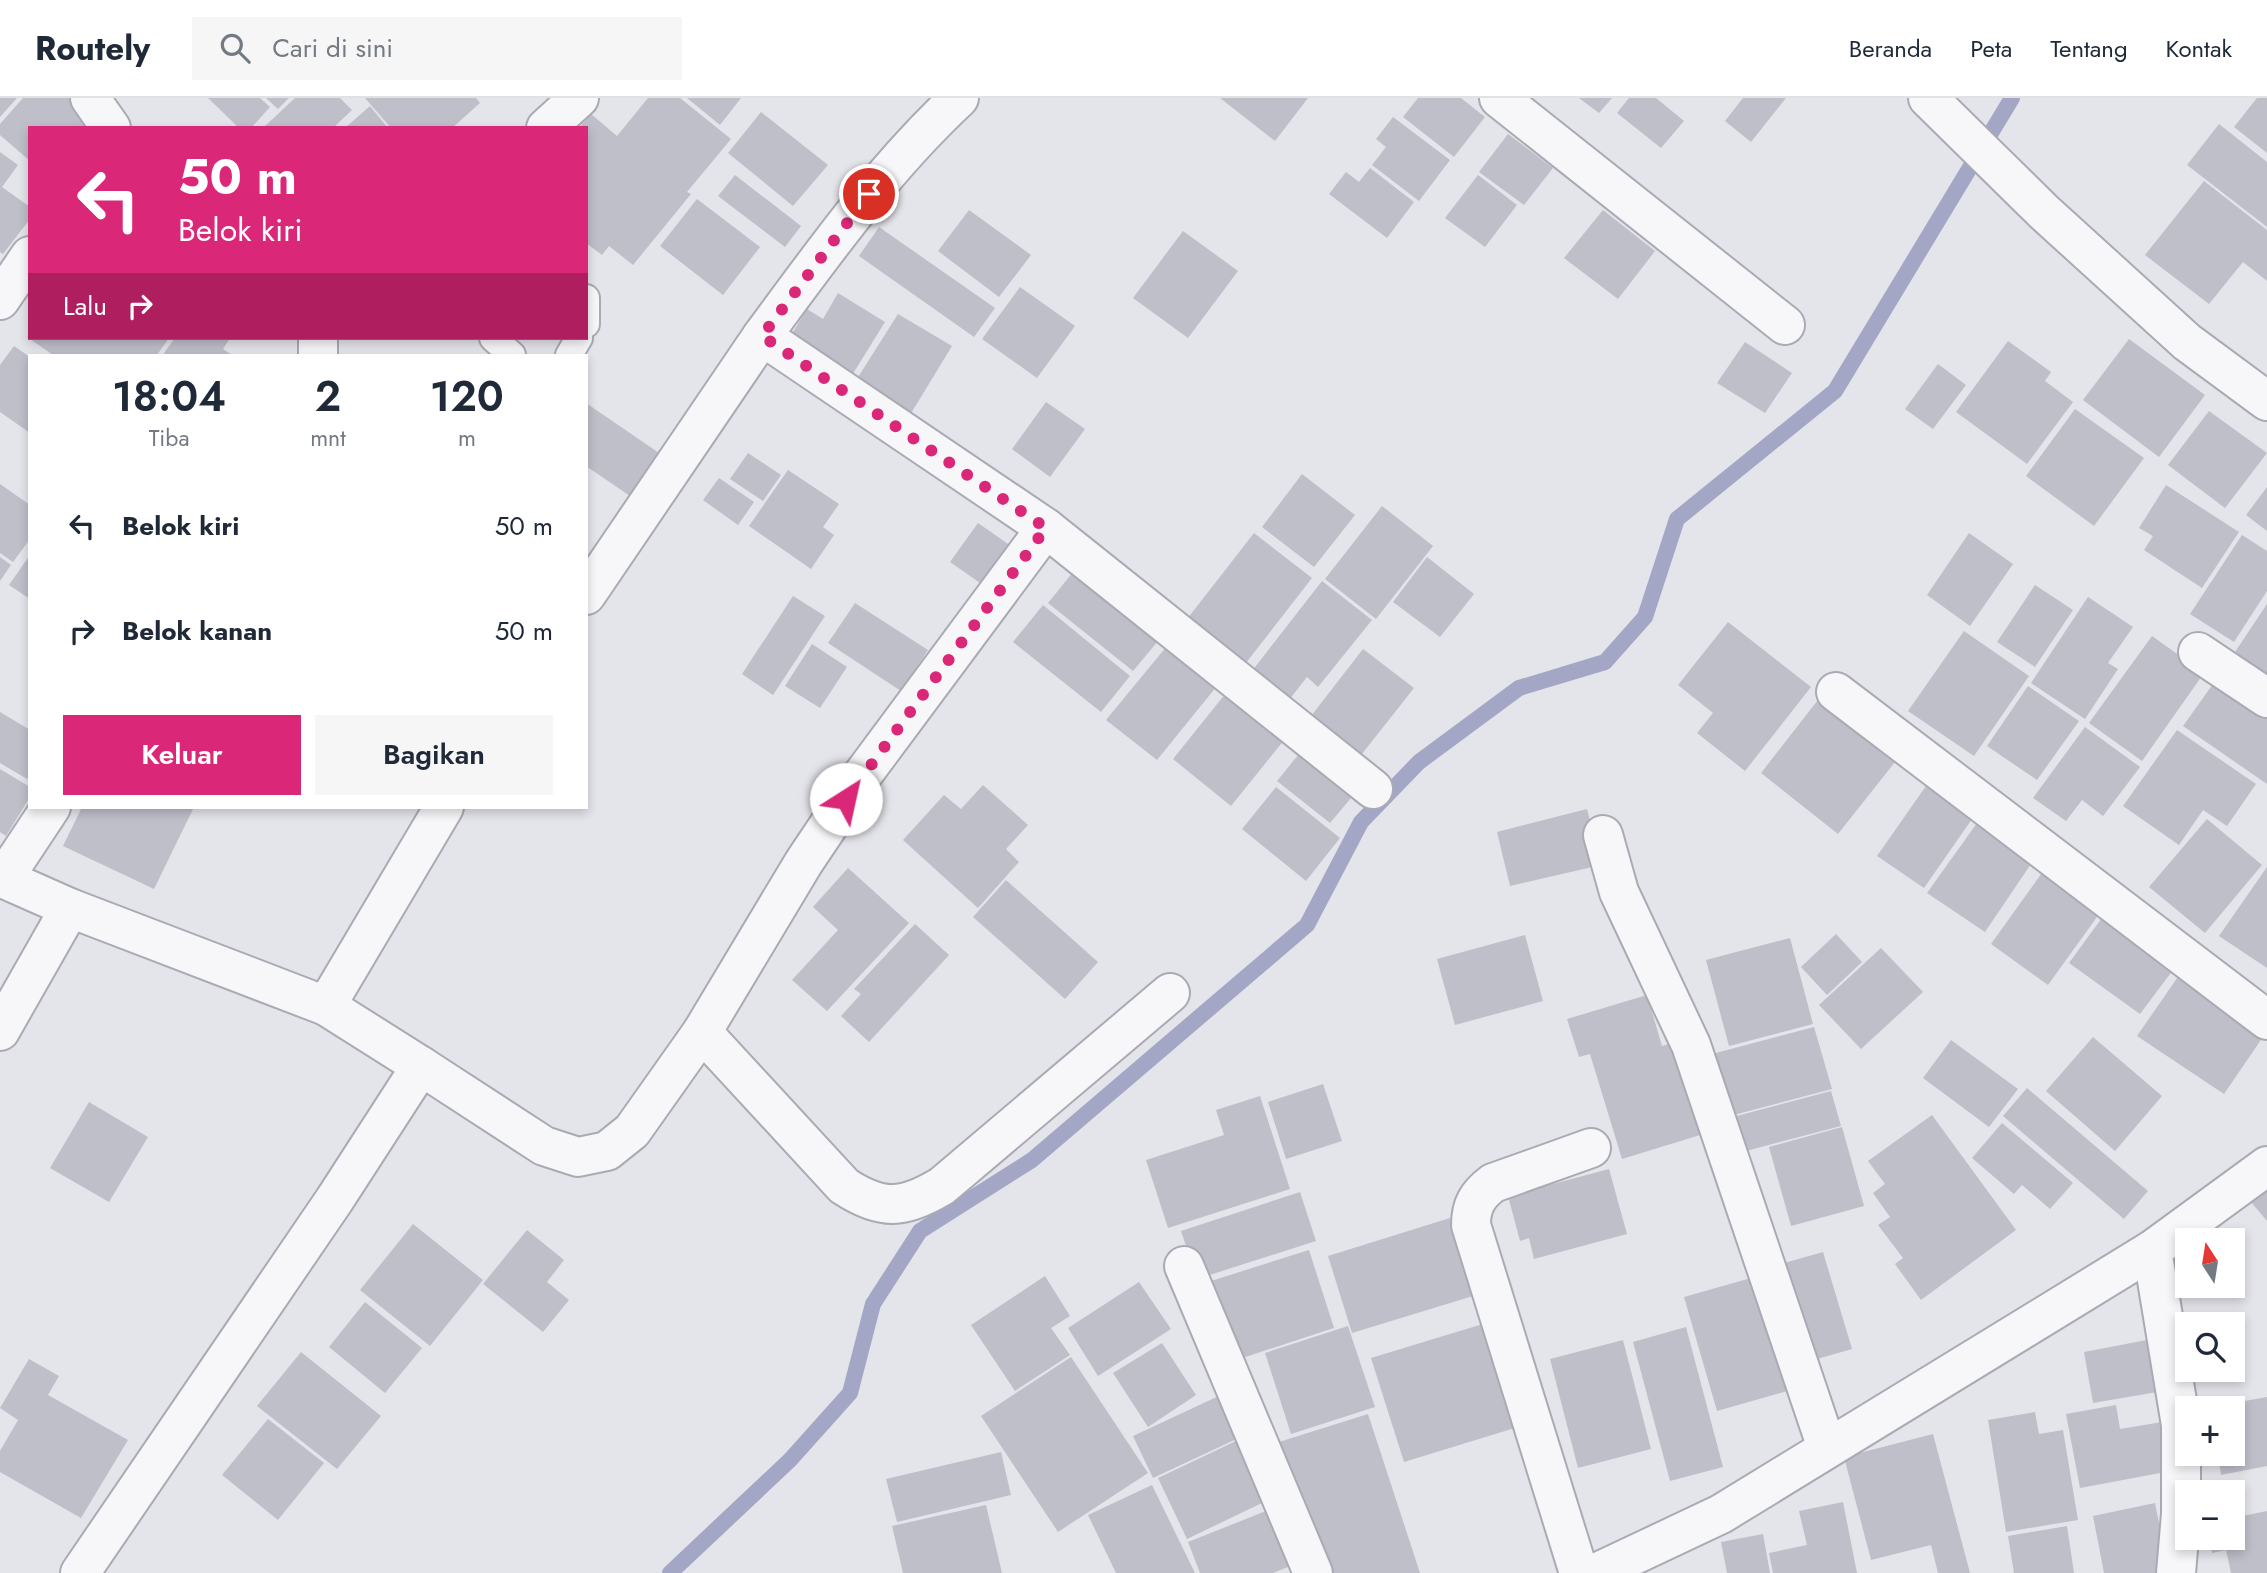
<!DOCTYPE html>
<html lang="id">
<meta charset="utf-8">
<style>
:root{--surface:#fff;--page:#f6f6f7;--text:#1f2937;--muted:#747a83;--line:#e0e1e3;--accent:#db2777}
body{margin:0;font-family:Jost,sans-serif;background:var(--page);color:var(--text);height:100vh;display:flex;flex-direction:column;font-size:26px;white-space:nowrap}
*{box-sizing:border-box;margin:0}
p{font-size:23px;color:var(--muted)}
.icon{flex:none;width:38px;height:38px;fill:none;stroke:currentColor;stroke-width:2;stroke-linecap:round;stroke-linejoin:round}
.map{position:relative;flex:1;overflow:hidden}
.drawer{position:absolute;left:28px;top:256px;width:560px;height:455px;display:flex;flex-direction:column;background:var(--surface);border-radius:0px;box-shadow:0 4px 10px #0003}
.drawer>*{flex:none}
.top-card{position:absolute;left:28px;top:28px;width:560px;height:214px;border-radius:0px;box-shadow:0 4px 10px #0003;background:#db2777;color:#fff;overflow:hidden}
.needle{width:46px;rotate:348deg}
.tools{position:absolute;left:2175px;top:1130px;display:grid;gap:14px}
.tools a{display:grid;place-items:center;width:70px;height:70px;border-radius:0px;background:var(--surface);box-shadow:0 4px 10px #0003;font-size:35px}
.pin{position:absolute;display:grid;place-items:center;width:60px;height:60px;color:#fff;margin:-30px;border:4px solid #fff;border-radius:50%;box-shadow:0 2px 7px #0007}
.me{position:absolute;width:77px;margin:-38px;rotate:35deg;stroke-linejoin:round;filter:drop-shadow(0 0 5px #0008)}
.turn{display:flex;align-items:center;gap:24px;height:147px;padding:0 35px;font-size:32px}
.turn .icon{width:91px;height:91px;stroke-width:2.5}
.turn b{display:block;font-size:49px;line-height:60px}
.then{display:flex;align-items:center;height:66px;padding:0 35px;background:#0003;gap:14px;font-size:26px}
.eta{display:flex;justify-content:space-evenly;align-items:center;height:119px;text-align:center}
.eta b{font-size:42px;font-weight:600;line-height:49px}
.button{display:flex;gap:14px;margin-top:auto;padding:14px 35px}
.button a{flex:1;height:80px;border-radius:0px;background:var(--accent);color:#fff;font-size:28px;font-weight:600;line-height:80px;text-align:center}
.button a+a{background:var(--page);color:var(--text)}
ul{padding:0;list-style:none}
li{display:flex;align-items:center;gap:21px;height:105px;padding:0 35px}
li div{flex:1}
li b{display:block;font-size:26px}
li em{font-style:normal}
header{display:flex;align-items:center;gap:42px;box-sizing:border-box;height:98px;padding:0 35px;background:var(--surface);border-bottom:2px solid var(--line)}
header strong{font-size:33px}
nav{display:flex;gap:38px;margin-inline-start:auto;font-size:24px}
.search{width:490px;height:63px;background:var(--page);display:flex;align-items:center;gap:18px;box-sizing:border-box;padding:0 24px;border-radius:0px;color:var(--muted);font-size:26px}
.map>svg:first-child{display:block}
</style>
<header>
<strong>Routely</strong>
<div class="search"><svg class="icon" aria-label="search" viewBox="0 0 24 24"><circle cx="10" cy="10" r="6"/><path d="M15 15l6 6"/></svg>Cari di sini</div>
<nav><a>Beranda</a><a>Peta</a><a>Tentang</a><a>Kontak</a></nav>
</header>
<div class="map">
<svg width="2267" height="1475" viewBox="0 0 2267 1475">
<rect width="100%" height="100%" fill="#e4e4eb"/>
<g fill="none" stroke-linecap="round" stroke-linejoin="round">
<path stroke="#a4a6c6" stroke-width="16" d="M 670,1475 L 790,1362 L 850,1295 L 873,1206 L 920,1133 L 1032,1062 L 1307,827 L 1361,724 L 1419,664 L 1519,590 L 1605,564 L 1645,519 L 1677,421 L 1835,293 L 2012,0"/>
</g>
<g fill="#bfbfca">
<path d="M 0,0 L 17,0 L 0,19 Z"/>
<path d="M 23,0 L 69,0 L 92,19 L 83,30 L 30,30 L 30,63 L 0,37 L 0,26 Z"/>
<path d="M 208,0 L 260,0 L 270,9 L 251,30 L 239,30 Z"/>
<path d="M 266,0 L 289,0 L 278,11 Z"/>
<path d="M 295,0 L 340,0 L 352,12 L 333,30 L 263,30 Z"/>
<path d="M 365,0 L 476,0 L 480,5 L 452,30 L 391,30 Z"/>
<path d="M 648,0 L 680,0 L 731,41 L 687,94 L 691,96 L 633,167 L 609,148 L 602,157 L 586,145 L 586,30 L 579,30 L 591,16 L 617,38 Z"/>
<path d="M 687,0 L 741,0 L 720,27 Z"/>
<path d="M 1220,0 L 1308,0 L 1275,43 Z"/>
<path d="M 1418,0 L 1461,0 L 1485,19 L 1454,59 L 1403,19 Z"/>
<path d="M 1579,0 L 1612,0 L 1599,15 Z"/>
<path d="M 1629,0 L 1656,0 L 1684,23 L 1661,50 L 1617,15 Z"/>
<path d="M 1743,0 L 1786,0 L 1751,44 L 1725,23 Z"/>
<path d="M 2257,0 L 2267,0 L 2267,55 L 2234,29 Z"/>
<path d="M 370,8 L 388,30 L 345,30 Z"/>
<path d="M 761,14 L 828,67 L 793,108 L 728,55 Z"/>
<path d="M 1393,19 L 1450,62 L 1419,103 L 1372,67 L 1386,49 L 1376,41 Z"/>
<path d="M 2219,26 L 2267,64 L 2267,129 L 2187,67 Z"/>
<path d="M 1508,36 L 1553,70 L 1524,107 L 1479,74 Z"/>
<path d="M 0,54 L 18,67 L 2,89 L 30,109 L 30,121 L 3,156 L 0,154 Z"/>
<path d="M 1370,70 L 1414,104 L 1387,140 L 1329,96 L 1346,74 L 1359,84 Z"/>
<path d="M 735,77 L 801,128 L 785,149 L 718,98 Z"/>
<path d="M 1478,77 L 1517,107 L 1485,149 L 1445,120 Z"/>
<path d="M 2204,83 L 2267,132 L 2267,183 L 2243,164 L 2209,206 L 2145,157 Z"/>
<path d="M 697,101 L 760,149 L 723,197 L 660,148 Z"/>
<path d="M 969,112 L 1031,157 L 999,199 L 938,153 Z"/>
<path d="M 1603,112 L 1655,153 L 1618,201 L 1564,160 Z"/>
<path d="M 879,129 L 995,210 L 974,239 L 859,158 Z"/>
<path d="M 1183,133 L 1238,173 L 1188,240 L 1133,200 Z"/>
<path d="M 1020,189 L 1075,228 L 1037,280 L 982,241 Z"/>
<path d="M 838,195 L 885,224 L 849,282 L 787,244 L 807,211 L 823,221 Z"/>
<path d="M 898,216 L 952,248 L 910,317 L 855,284 Z"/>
<path d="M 30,235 L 30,240 L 169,240 L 157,257 L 53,257 L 27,239 Z"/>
<path d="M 175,240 L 230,240 L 223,251 L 232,257 L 167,257 L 164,255 Z"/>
<path d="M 2129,241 L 2205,297 L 2159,359 L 2083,302 Z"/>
<path d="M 2008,243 L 2051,274 L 2045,283 L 2073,304 L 2027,366 L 1956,314 Z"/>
<path d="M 1745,244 L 1792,275 L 1765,315 L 1717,285 Z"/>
<path d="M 14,248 L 30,259 L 30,335 L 0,314 L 0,267 Z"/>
<path d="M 1938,266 L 1966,287 L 1933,331 L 1905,311 Z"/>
<path d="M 1046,304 L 1085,331 L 1050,379 L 1012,351 Z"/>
<path d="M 586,305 L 662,357 L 633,400 L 586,368 Z"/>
<path d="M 2075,311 L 2144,360 L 2094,428 L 2026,378 Z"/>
<path d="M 2209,313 L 2267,355 L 2225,410 L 2168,367 Z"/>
<path d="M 748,355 L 781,377 L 763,403 L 730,381 Z"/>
<path d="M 788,372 L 839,406 L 823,429 L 834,437 L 811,471 L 749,428 Z"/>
<path d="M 1302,376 L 1355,417 L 1314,469 L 1262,429 Z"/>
<path d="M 719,380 L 754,404 L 738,427 L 703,402 Z"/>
<path d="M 0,386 L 30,407 L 30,441 L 13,464 L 0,455 Z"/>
<path d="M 2166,387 L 2239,434 L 2202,490 L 2144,452 L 2153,438 L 2139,430 Z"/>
<path d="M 2267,389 L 2267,433 L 2246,417 Z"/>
<path d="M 1382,408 L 1433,448 L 1376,521 L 1325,481 Z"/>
<path d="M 978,425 L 1011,448 L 983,487 L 950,464 Z"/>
<path d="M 1254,435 L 1312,480 L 1242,570 L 1184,525 Z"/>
<path d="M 1969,435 L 2013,466 L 1970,528 L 1927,497 Z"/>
<path d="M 2242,437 L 2267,453 L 2267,493 L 2234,544 L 2190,516 Z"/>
<path d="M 30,457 L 30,501 L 9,487 Z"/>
<path d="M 0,459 L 11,467 L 0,483 Z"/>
<path d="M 1427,459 L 1474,496 L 1440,539 L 1393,504 Z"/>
<path d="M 1078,468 L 1163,537 L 1133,573 L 1048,505 Z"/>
<path d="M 1322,483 L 1372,522 L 1318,589 L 1307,579 L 1289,602 L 1252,573 Z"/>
<path d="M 2035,487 L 2073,512 L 2035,569 L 1997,544 Z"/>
<path d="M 793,498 L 825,518 L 773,597 L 742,576 Z"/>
<path d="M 2088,499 L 2133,529 L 2108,565 L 2118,571 L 2085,621 L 2031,585 Z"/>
<path d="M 855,505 L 928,552 L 901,593 L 828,545 Z"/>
<path d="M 2267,506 L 2267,583 L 2231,560 Z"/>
<path d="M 1043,507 L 1130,578 L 1101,614 L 1013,544 Z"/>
<path d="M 1728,524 L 1811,589 L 1745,673 L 1697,635 L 1713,615 L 1678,587 Z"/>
<path d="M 1964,533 L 2029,578 L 1974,658 L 1908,613 Z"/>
<path d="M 2152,538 L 2204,575 L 2142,663 L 2089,625 Z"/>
<path d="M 1171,543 L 1221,583 L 1157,662 L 1106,622 Z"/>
<path d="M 812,546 L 847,569 L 820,610 L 785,588 Z"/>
<path d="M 1363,551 L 1414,590 L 1358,661 L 1308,622 Z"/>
<path d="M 2218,579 L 2267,613 L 2267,686 L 2183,628 Z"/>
<path d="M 2028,588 L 2079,623 L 2037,682 L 1987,648 Z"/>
<path d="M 1230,590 L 1289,636 L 1231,708 L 1173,661 Z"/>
<path d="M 1821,598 L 1899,659 L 1838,736 L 1761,675 Z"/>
<path d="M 0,614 L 30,632 L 30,677 L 27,681 L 0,665 Z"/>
<path d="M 2085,629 L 2140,669 L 2103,718 L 2082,702 L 2066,723 L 2033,700 Z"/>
<path d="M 2177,632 L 2256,686 L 2227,728 L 2203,712 L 2179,747 L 2123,708 Z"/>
<path d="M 1303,651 L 1356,694 L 1330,725 L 1277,683 Z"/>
<path d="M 0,671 L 30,689 L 30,699 L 6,738 L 0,734 Z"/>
<path d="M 983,687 L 1028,727 L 1006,751 L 1019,764 L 978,810 L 903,742 L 944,697 L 961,711 Z"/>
<path d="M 1926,688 L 1972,721 L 1924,790 L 1877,758 Z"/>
<path d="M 1276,689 L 1340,740 L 1306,783 L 1242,731 Z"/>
<path d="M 82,709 L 194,709 L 154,791 L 63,748 Z"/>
<path d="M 1587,711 L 1601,767 L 1510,788 L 1497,734 Z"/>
<path d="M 2207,721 L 2262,767 L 2205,835 L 2149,789 Z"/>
<path d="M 1977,725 L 2033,763 L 1985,834 L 1927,795 Z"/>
<path d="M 2267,769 L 2267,870 L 2219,838 Z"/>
<path d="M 848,770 L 909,825 L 827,913 L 792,882 L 838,832 L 813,809 Z"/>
<path d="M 2044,772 L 2102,812 L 2048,887 L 1991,846 Z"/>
<path d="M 1006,782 L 1098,864 L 1065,901 L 973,819 Z"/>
<path d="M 2107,813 L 2179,864 L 2140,916 L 2069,865 Z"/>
<path d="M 915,826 L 949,857 L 869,944 L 841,918 L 861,896 L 854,891 Z"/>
<path d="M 1836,836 L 1862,864 L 1827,897 L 1801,869 Z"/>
<path d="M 1525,837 L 1543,903 L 1455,927 L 1437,861 Z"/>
<path d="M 1790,840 L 1813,926 L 1729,948 L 1706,862 Z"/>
<path d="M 1881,850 L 1923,894 L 1861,951 L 1819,907 Z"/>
<path d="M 2182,873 L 2267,933 L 2224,996 L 2137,938 Z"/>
<path d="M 1647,897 L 1662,948 L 1672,945 L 1700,1037 L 1622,1061 L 1590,956 L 1579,959 L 1567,921 Z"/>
<path d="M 1814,929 L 1832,991 L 1730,1018 L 1712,956 Z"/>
<path d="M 2093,939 L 2162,998 L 2115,1053 L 2046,993 Z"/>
<path d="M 1951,942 L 2018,991 L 1989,1029 L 1923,980 Z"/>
<path d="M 1323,986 L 1342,1043 L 1286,1061 L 1268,1004 Z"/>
<path d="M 2027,990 L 2148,1093 L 2124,1121 L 2003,1018 Z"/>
<path d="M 1831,993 L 1841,1028 L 1742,1054 L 1733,1019 Z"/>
<path d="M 1260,998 L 1290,1091 L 1168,1130 L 1146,1062 L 1224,1037 L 1216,1012 Z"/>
<path d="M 89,1004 L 148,1039 L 109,1104 L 50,1070 Z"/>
<path d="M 1932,1017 L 2016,1132 L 1921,1202 L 1895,1166 L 1903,1160 L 1878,1127 L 1890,1119 L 1873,1095 L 1885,1086 L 1868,1063 Z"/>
<path d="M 2002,1025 L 2073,1085 L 2050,1111 L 2022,1087 L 2014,1096 L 1972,1060 Z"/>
<path d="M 1842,1029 L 1864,1108 L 1791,1128 L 1769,1049 Z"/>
<path d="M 1609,1071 L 1627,1136 L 1534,1161 L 1529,1140 L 1520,1143 L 1508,1098 Z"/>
<path d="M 2267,1081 L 2267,1123 L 2246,1098 Z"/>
<path d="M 1300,1094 L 1316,1143 L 1197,1181 L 1181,1133 Z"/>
<path d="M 1450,1120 L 1473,1198 L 1352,1235 L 1328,1158 Z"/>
<path d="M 413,1126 L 483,1182 L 430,1248 L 360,1192 Z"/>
<path d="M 527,1132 L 564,1162 L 547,1184 L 569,1202 L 543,1234 L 483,1186 Z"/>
<path d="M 1309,1152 L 1334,1230 L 1233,1263 L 1208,1184 Z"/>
<path d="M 1823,1154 L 1852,1251 L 1803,1265 L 1774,1168 Z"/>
<path d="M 1045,1178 L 1070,1218 L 1051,1230 L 1070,1257 L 1015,1293 L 971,1227 Z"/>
<path d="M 1758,1178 L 1791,1292 L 1717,1313 L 1684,1199 Z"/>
<path d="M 1139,1184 L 1171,1231 L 1098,1278 L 1068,1230 Z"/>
<path d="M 365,1204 L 422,1250 L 385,1295 L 329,1249 Z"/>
<path d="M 1486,1225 L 1518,1329 L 1404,1364 L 1371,1260 Z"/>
<path d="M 1348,1228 L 1375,1309 L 1291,1336 L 1265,1255 Z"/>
<path d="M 1686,1229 L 1723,1369 L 1670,1383 L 1633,1244 Z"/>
<path d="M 2152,1241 L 2163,1293 L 2093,1305 L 2084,1254 Z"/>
<path d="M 1623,1242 L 1651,1351 L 1578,1370 L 1550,1261 Z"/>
<path d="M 1162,1245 L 1196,1297 L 1148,1329 L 1113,1275 Z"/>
<path d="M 301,1254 L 381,1318 L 337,1371 L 257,1308 Z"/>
<path d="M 1071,1259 L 1148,1375 L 1058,1434 L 981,1318 Z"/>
<path d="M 29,1261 L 59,1278 L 48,1297 L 128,1342 L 81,1420 L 0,1374 L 0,1353 L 18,1322 L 0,1310 Z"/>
<path d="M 1223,1296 L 1243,1338 L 1153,1380 L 1133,1338 Z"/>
<path d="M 2267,1299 L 2267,1368 L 2221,1377 L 2218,1356 L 2233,1356 L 2233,1311 L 2211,1309 Z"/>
<path d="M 2116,1307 L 2120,1331 L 2162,1324 L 2171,1373 L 2080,1390 L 2066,1316 Z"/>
<path d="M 2035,1314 L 2039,1336 L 2063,1332 L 2078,1422 L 2006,1434 L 1988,1322 Z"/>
<path d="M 1368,1316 L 1420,1475 L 1321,1475 L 1279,1344 Z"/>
<path d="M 268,1321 L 324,1365 L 278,1422 L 222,1377 Z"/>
<path d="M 1933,1336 L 1970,1475 L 1938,1475 L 1931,1447 L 1871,1462 L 1844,1359 Z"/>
<path d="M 1238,1342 L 1266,1403 L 1187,1441 L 1158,1380 Z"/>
<path d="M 1001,1354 L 1011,1397 L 897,1424 L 886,1381 Z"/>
<path d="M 1152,1387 L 1195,1475 L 1116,1475 L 1088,1417 Z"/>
<path d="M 1843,1404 L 1857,1475 L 1773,1475 L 1769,1455 L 1807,1447 L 1799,1413 Z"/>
<path d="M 2155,1405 L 2169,1475 L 2104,1475 L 2093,1418 Z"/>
<path d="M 986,1407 L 1002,1475 L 903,1475 L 892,1428 Z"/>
<path d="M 1276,1409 L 1298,1465 L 1273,1475 L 1200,1475 L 1188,1444 Z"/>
<path d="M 2267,1413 L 2267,1475 L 2231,1475 L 2226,1452 L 2212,1455 L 2210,1440 L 2233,1440 L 2233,1420 Z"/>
<path d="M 2067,1428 L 2074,1475 L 2014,1475 L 2008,1438 Z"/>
<path d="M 1763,1436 L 1770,1475 L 1727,1475 L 1721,1444 Z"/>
</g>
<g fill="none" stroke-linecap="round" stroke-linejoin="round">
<defs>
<g id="lane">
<path d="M 586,200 L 586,226"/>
<path d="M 493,240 L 512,257"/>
<path d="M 569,257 L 579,240"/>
</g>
<g id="street">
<path d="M 90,0 L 111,30"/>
<path d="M 1499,0 L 1785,227"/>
<path d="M 1928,0 L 2044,114 L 2187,244 L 2267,303"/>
<path d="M 546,30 L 579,0"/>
<path d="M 0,202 L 30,158"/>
<path d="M 318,240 L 318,257"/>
<path d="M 1046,430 L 1373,691"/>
<path d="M 586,497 L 762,238"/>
<path d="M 2198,554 L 2267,600"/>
<path d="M 1836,594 L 2267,922"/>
<path d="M 1603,737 L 1619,794 L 1691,947 L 1827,1350"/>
<path d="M 0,779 L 70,810 L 326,908"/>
<path d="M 4,780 L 51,709"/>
<path d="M 0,933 L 70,810"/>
<path d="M 702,934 L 844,1088 C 882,1113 904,1111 942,1088 L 1170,895"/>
<path d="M 421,968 L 544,1048 L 578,1059 L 607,1053 L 632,1033 L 702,934 L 804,764 L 861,679 L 1046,430 L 762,238 C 824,154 883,71 959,0"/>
<path d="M 2152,1152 L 2181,1327 L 2181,1416 L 2176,1475"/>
<path d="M 1184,1168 L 1313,1475"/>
<path d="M 80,1475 L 335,1101 L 421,968 L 326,908 L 444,709"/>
<path d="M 1579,1475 L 1471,1127 C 1471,1108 1477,1097 1493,1085 L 1591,1050"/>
<path d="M 1596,1475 L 1721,1416 L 2152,1152 L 2267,1068"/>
</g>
</defs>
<use href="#lane" stroke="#aaaab5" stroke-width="30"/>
<use href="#street" stroke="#aaaab5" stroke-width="42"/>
<use href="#lane" stroke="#f7f7f9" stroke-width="26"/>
<use href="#street" stroke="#f7f7f9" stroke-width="38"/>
</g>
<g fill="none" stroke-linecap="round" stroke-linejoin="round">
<path stroke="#db2777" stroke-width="12" stroke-dasharray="0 21.6" d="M 846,701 L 1046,430 L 762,238 L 869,96"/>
</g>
</svg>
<div class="tools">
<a><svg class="needle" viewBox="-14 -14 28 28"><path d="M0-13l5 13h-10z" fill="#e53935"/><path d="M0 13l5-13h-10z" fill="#747a83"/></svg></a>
<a><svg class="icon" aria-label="search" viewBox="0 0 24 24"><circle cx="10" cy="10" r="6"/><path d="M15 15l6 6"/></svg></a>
<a>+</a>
<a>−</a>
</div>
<div class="pin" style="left:869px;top:96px;background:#d93025"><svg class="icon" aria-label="arrive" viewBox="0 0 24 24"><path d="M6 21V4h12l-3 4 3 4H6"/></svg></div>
<svg class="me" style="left:846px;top:701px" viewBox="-20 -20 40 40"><circle r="19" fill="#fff"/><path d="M0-13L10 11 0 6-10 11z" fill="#db2777"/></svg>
<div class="top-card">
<div class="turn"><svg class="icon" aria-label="left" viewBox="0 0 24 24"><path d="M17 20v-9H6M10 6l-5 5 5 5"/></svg><div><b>50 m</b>Belok kiri</div></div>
<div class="then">Lalu<svg class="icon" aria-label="right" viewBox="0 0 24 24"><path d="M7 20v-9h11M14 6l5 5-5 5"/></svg></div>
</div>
<section class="drawer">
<div class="eta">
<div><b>18:04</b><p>Tiba</p></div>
<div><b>2</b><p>mnt</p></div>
<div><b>120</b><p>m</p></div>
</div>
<ul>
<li><svg class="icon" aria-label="left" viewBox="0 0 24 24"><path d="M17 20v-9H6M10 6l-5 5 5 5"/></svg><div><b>Belok kiri</b></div><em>50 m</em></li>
<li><svg class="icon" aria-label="right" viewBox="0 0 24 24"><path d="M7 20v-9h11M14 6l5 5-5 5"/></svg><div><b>Belok kanan</b></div><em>50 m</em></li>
</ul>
<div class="button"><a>Keluar</a><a>Bagikan</a></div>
</section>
</div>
